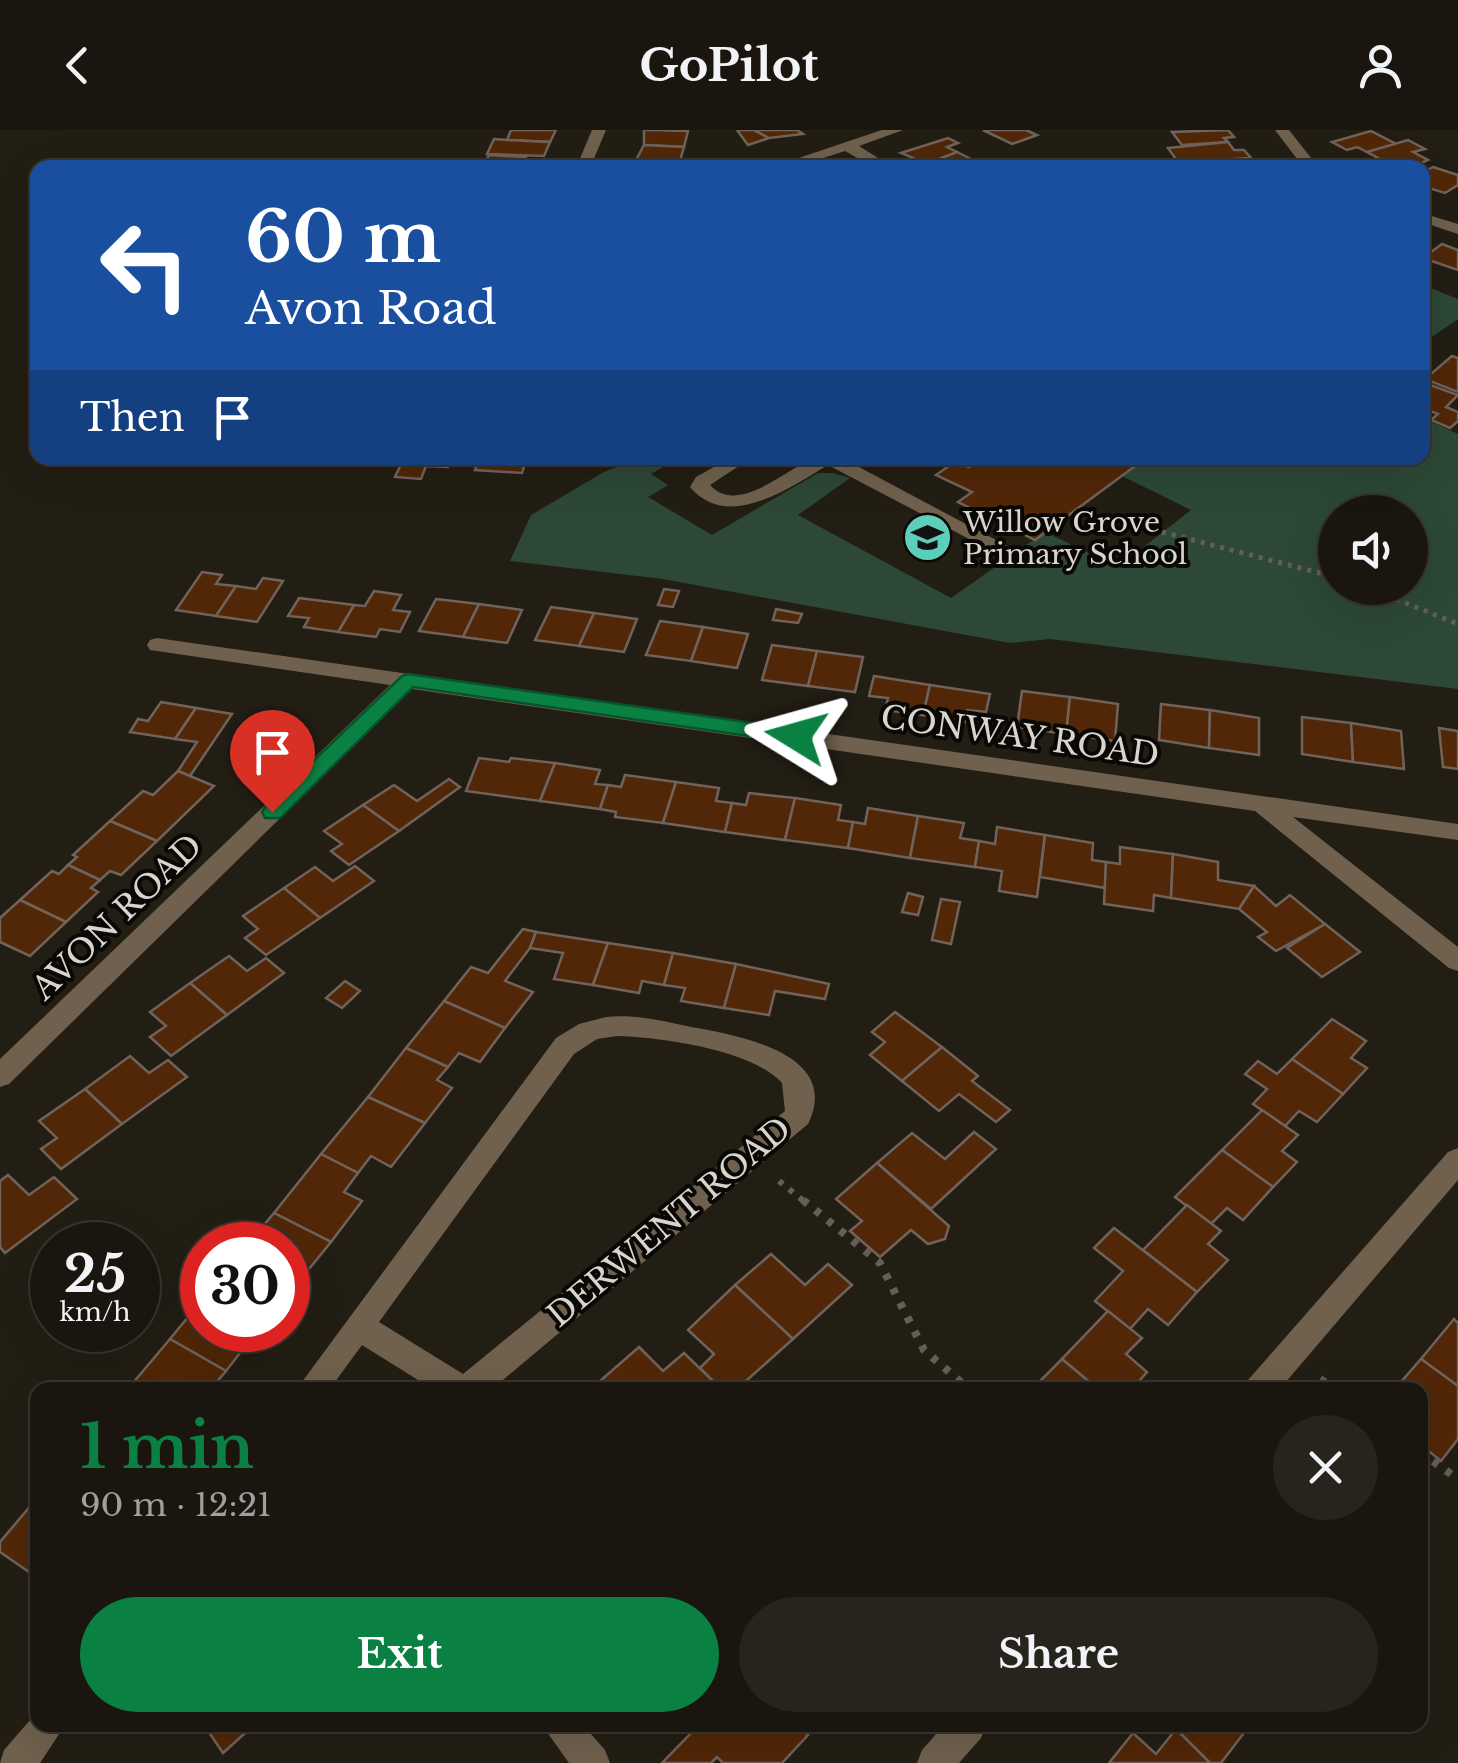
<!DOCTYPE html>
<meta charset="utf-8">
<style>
:root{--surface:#1a160f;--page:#27231d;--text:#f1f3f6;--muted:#9f9f9e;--line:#38352f;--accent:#0b8043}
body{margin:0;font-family:"Libre Baskerville",serif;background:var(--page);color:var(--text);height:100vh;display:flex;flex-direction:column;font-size:38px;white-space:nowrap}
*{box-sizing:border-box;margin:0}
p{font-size:32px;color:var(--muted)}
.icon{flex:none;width:55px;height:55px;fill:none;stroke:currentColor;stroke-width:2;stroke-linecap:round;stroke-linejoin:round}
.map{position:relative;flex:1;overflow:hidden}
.sheet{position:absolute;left:30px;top:1252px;width:1398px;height:350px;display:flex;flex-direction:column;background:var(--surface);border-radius:20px;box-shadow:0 10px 40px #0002,0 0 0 2px var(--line)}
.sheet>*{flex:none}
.banner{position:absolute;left:30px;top:30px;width:1400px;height:305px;border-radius:20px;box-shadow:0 10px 40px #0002,0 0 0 2px var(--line);background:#1a4fa0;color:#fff;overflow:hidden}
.fabs{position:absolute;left:1318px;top:365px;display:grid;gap:20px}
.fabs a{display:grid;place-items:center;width:110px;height:110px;border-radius:50%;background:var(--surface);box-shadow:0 10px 40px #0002,0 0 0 2px var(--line);font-size:50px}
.speed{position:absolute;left:30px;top:1092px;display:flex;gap:20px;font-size:50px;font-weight:700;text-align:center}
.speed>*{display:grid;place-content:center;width:130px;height:130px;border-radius:50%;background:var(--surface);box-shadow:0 10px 40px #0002,0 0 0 2px var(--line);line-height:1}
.speed small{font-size:25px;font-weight:400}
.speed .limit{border:15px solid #d22;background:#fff;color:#111}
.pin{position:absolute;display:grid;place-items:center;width:85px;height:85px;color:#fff;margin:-102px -42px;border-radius:50% 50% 50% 0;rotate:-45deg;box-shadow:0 0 10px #0007}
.pin .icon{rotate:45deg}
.me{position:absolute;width:110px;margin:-55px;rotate:278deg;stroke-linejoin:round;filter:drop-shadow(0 0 8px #0008)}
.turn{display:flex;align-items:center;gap:35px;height:210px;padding:0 50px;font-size:45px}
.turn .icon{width:130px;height:130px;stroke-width:2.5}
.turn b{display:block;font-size:70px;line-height:85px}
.then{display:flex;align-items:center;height:95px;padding:0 50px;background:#0003;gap:20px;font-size:38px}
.round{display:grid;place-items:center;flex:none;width:105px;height:105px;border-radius:52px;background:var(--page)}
.head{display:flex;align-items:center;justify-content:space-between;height:170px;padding:0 50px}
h1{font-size:60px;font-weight:800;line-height:75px;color:var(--accent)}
.primary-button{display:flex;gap:20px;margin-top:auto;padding:20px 50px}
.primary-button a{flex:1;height:115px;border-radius:60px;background:var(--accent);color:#fff;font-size:40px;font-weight:800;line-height:115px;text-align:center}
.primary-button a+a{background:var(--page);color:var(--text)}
header{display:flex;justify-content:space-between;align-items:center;height:130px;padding:0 50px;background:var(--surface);font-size:45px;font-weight:800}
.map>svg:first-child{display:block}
</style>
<header><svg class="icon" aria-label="back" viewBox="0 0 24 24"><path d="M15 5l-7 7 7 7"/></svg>GoPilot<svg class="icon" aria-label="person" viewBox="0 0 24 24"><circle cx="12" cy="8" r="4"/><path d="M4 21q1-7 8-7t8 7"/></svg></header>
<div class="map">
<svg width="1458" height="1633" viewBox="0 0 1458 1633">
<rect width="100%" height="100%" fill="#231e14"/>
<g fill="#2d4836" fill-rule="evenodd">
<path d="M 1423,155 L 1458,169 L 1458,189 L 1423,213 Z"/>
<path d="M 1423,288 L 1458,304 L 1458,559 L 1050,509 L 1010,513 L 663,449 L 510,431 L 531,385 L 604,342 L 640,328 L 678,328 L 651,344 L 668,355 L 648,367 L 712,405 L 818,343 L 833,343 L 850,348 L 798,385 L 951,468 L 1045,402 L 1118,437 L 1191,380 L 1122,346 L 1147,328 L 1422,328 ZM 1335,382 L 1410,382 L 1410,458 L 1335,458 Z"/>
</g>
<g fill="#512707" stroke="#70635c" stroke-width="2.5">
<path d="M 511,0 L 556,0 L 550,12 L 507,10 Z"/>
<path d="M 644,0 L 658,0 L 688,1 L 684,17 L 644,15 Z"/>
<path d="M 737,0 L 754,0 L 769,8 L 748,15 Z"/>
<path d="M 754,0 L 797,0 L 803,4 L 769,8 Z"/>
<path d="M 983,0 L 1026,0 L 1037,5 L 1012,14 Z"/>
<path d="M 1228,0 L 1234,7 L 1224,8 L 1228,12 L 1182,15 L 1172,2 Z"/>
<path d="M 1371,1 L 1396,14 L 1367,22 L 1357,17 L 1347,20 L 1332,12 Z"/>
<path d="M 948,8 L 958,13 L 947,17 L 957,22 L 927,34 L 901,23 Z"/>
<path d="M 494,9 L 507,10 L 550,12 L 544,26 L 487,24 Z"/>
<path d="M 1408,10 L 1425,19 L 1413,22 L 1428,30 L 1410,38 L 1378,38 L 1367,32 L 1378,28 L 1367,22 Z"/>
<path d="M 1228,12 L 1234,20 L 1244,20 L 1251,28 L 1178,32 L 1168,18 Z"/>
<path d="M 644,15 L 684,17 L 680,31 L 636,30 Z"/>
<path d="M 957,22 L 979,33 L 966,38 L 935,38 L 927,34 Z"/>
<path d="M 489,25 L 526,27 L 523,33 L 486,31 Z"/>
<path d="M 1433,37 L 1458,45 L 1458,55 L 1445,63 L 1422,56 L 1422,43 Z"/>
<path d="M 1442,114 L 1458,120 L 1458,140 L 1423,128 Z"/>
<path d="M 1452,226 L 1458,228 L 1458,262 L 1425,249 Z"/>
<path d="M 1422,252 L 1458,265 L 1446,277 L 1458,282 L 1458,291 L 1450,298 L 1431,290 L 1438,284 L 1422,278 Z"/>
<path d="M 404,328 L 452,328 L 448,337 L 426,336 L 421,349 L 395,347 Z"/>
<path d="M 479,328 L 527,328 L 522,343 L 475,340 Z"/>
<path d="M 983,328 L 1146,328 L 1035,410 L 958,372 L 972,362 L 936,345 L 956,331 L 969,337 Z"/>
<path d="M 202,442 L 222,445 L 216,454 L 236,456 L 216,486 L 176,480 Z"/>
<path d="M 263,448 L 283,451 L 257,492 L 216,486 L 236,456 L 256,459 Z"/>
<path d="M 664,459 L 679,461 L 673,477 L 658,475 Z"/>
<path d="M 374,461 L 401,465 L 393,480 L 410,482 L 400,502 L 380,499 L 376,507 L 338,502 L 354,475 L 365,476 Z"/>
<path d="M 299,468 L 354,475 L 338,502 L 304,497 L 309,488 L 288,486 Z"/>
<path d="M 436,469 L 479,474 L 463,507 L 419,501 Z"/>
<path d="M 479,474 L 522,480 L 507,513 L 463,507 Z"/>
<path d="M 551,477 L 594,483 L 579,516 L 535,510 Z"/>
<path d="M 776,479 L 802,484 L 798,493 L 773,490 Z"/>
<path d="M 594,483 L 637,489 L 624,522 L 579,516 Z"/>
<path d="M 660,491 L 703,497 L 691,531 L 646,525 Z"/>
<path d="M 703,497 L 748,504 L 737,538 L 691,531 Z"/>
<path d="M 772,515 L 817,521 L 808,556 L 762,550 Z"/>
<path d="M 817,521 L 863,527 L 855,562 L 808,556 Z"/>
<path d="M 874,546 L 930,555 L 923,585 L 885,580 L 888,568 L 869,566 Z"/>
<path d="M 930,555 L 990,564 L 986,582 L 967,580 L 965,592 L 923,585 Z"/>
<path d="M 1022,561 L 1070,567 L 1066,604 L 1017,597 Z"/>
<path d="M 1070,567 L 1118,574 L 1115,611 L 1066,604 Z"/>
<path d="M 161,572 L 196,578 L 175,609 L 130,602 L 138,589 L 148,591 Z"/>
<path d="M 1161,574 L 1210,580 L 1209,618 L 1159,610 Z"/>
<path d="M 196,578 L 232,584 L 190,646 L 178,641 L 197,612 L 175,609 Z"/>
<path d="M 1210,580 L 1259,588 L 1259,625 L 1209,618 Z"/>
<path d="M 1302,587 L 1351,593 L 1353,632 L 1302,624 Z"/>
<path d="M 1351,593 L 1401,601 L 1404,639 L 1353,632 Z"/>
<path d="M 1439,598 L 1458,601 L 1458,639 L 1443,637 Z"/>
<path d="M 479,628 L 509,632 L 511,628 L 555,633 L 540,671 L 466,661 Z"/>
<path d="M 555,633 L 600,640 L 595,654 L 608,655 L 600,679 L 540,671 Z"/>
<path d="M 178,641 L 214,656 L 157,711 L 110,691 L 143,661 L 153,665 Z"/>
<path d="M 625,645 L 676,652 L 663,693 L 615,687 L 616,682 L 600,679 L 608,655 L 621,657 Z"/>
<path d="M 449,649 L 460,657 L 399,701 L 363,675 L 394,655 L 417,671 Z"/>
<path d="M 676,652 L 719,658 L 716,671 L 732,673 L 725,702 L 663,693 Z"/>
<path d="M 749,663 L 795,668 L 785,710 L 725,702 L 732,673 L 746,675 Z"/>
<path d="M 795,668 L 841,675 L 838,690 L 853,692 L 848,718 L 785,710 Z"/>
<path d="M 363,675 L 399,701 L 349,735 L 331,721 L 342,714 L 324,701 Z"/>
<path d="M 868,678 L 918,686 L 910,728 L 848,718 L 853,692 L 865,694 Z"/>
<path d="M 918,686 L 964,693 L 960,708 L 979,711 L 975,737 L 910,728 Z"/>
<path d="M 110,691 L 157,711 L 121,745 L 110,741 L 100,750 L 68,735 L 77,727 L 73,725 Z"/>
<path d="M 997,697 L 1045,705 L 1037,767 L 999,761 L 1002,741 L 975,737 L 979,711 L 995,714 Z"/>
<path d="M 1045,705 L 1093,713 L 1092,730 L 1106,732 L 1105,758 L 1040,747 Z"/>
<path d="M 1120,717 L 1173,724 L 1171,768 L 1154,765 L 1153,781 L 1104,774 L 1106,732 L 1120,734 Z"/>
<path d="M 1173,724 L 1218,732 L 1218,750 L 1254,756 L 1239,779 L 1171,768 Z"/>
<path d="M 68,735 L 100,750 L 91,758 L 98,762 L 66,792 L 20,770 L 52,741 L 59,744 Z"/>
<path d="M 355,736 L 374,751 L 320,788 L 284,758 L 315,737 L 333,751 Z"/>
<path d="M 1254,756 L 1276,776 L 1290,765 L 1325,794 L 1276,821 L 1258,807 L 1267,802 L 1239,779 Z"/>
<path d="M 284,758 L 320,788 L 266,825 L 245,808 L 258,799 L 243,786 Z"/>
<path d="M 908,763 L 923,767 L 918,785 L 902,782 Z"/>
<path d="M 941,769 L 960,772 L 951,814 L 932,810 Z"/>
<path d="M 20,770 L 66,792 L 30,826 L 0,812 L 0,788 Z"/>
<path d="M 1325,794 L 1360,822 L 1322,847 L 1287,818 Z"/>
<path d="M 523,799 L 536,802 L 530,818 L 505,851 L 533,862 L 505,898 L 444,871 L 471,837 L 488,843 Z"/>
<path d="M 536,802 L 608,813 L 593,855 L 554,849 L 563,823 L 530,818 Z"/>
<path d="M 608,813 L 673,823 L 664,855 L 642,851 L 639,863 L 593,855 Z"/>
<path d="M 673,823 L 736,834 L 724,878 L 681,871 L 685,858 L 664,855 Z"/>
<path d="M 229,826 L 247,841 L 266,828 L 284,843 L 227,885 L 190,853 Z"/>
<path d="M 736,834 L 829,854 L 825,869 L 775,861 L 769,885 L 724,878 Z"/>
<path d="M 345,851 L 360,861 L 342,878 L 326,868 Z"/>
<path d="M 190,853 L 227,885 L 171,926 L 150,907 L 166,896 L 150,882 Z"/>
<path d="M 444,871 L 505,898 L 480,932 L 459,923 L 448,937 L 406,918 Z"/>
<path d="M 895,882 L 942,917 L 902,951 L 870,925 L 885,912 L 872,902 Z"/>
<path d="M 1332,889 L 1366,911 L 1351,928 L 1367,938 L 1343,964 L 1292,929 Z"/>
<path d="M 942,917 L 978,946 L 972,951 L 1010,980 L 996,992 L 959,964 L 939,981 L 902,951 Z"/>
<path d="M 406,918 L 448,937 L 437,950 L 452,958 L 425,993 L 368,967 Z"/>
<path d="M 130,926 L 149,943 L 168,930 L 187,947 L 122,994 L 85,959 Z"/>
<path d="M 1292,929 L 1343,964 L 1317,992 L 1299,981 L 1285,996 L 1253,974 L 1267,959 L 1245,944 L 1258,931 L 1277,944 Z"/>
<path d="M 85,959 L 122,994 L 61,1039 L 41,1019 L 57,1008 L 39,991 Z"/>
<path d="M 368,967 L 425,993 L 391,1037 L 371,1026 L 358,1043 L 321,1024 Z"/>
<path d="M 1262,980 L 1298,1005 L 1282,1021 L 1297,1032 L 1273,1057 L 1222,1020 Z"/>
<path d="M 974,1002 L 996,1019 L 931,1079 L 877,1033 L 912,1003 L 945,1029 Z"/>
<path d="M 1222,1020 L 1273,1057 L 1243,1090 L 1227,1078 L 1211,1094 L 1175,1067 Z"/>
<path d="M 321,1024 L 358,1043 L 344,1062 L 362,1071 L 331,1112 L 274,1083 Z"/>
<path d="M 877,1033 L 949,1096 L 945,1109 L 928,1114 L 911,1100 L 880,1127 L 850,1101 L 862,1091 L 836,1069 Z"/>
<path d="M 8,1045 L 29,1065 L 54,1047 L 77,1069 L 5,1123 L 0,1117 L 0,1051 Z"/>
<path d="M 1187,1075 L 1221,1101 L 1208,1114 L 1228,1130 L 1197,1162 L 1143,1120 Z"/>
<path d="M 274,1083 L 331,1112 L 296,1155 L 288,1151 L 288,1115 L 247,1115 Z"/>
<path d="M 1114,1098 L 1197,1162 L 1168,1195 L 1148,1179 L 1130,1199 L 1095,1171 L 1123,1141 L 1094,1118 Z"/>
<path d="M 771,1124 L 805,1155 L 828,1134 L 852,1155 L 793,1209 L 735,1155 Z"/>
<path d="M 735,1155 L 793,1209 L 736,1260 L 722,1260 L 700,1238 L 714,1224 L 688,1200 Z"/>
<path d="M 202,1170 L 202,1200 L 258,1200 L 226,1241 L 170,1209 Z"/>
<path d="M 1108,1181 L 1142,1208 L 1126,1224 L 1147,1242 L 1131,1260 L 1099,1260 L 1062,1229 Z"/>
<path d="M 1454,1189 L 1458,1193 L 1458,1256 L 1421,1229 Z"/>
<path d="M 170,1209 L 226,1241 L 210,1260 L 127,1260 Z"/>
<path d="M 639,1217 L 663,1241 L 684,1223 L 716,1254 L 709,1260 L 592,1258 Z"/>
<path d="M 1062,1229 L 1099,1260 L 1031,1260 Z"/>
<path d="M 1421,1229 L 1458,1256 L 1458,1309 L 1441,1331 L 1420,1314 L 1420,1260 L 1394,1260 Z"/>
<path d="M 38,1367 L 38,1437 L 32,1444 L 0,1422 L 0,1412 Z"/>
<path d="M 204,1595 L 254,1595 L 223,1623 Z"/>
<path d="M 685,1595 L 798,1595 L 808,1605 L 782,1633 L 723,1633 L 717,1627 L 711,1633 L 662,1633 L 692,1602 Z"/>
<path d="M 1179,1595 L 1250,1595 L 1221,1633 L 1210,1633 L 1176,1599 Z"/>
<path d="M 1176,1599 L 1210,1633 L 1109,1633 L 1133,1603 L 1156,1624 Z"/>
</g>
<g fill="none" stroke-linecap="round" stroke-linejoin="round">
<g stroke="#645f56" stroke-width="5" stroke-dasharray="4 6" stroke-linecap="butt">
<path d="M 1162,402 L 1335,447"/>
<path d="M 1368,458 L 1458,494"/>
</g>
<path stroke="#645f56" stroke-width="6" stroke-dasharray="5 8" stroke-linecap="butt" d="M 779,1051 L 806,1073"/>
<g stroke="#645f56" stroke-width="8" stroke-dasharray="6 10" stroke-linecap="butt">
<path d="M 803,1070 L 880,1133 L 924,1220 L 970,1260"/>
<path d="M 1320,1249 L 1336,1260"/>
<path d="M 1420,1322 L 1458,1349"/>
</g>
<g fill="#70614e" fill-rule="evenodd">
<path d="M 592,0 L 606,0 L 590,38 L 576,38 Z"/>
<path d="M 882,0 L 903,0 L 859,16 L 894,38 L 875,38 L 845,21 L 792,38 L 769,38 Z"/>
<path d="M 1275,0 L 1289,0 L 1319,38 L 1304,38 Z"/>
<path d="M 1422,83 L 1458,94 L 1458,104 L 1422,92 Z"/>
<path d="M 730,328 L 751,328 L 710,355 C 736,385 783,342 810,330 C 820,326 832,328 842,328 L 1011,418 L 1001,424 L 994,422 L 828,335 C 789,358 728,402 690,357 L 696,347 Z"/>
<path d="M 157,508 L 1458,694 L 1458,710 L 1293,687 L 1458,817 L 1458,841 L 1449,838 L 1255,681 L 412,559 L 9,954 L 0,957 L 0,929 L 390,555 L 150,520 L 147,515 L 150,510 Z"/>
<path d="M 606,887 C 635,884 663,891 691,897 C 736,905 843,923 808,994 L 491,1260 L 434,1260 L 362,1215 L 329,1260 L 296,1260 L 556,908 L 579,894 ZM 617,906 C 660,907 753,920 782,953 L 785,981 L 463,1244 L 379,1192 L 574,924 L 597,909 Z"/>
<path d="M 1458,1018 L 1458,1050 L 1279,1260 L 1244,1260 L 1248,1250 L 1448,1022 Z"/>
<path d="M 38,1581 L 38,1595 L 65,1595 L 40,1633 L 0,1633 L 4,1620 Z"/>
<path d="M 542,1595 L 583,1595 L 605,1620 L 610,1633 L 569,1633 Z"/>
<path d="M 944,1595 L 986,1595 L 981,1608 L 959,1633 L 917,1633 L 922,1620 Z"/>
</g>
</g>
<path fill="#0b8043" stroke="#07532c" stroke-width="2.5" d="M 408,544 L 796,599 L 806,606 L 796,613 L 413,557 L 280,688 L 265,688 L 262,682 L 265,677 L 402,546 Z"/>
<defs>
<symbol id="school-disc" viewBox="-11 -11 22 22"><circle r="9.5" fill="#5dceb9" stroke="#0a0805"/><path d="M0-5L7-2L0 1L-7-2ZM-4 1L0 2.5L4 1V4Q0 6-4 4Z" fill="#111"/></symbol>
</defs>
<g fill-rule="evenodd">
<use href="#school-disc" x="900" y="380" width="55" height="55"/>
</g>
<g text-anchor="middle" stroke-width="8" stroke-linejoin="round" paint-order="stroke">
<g font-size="28" fill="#d8d4ce" stroke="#0a0805" text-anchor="start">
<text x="963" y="402">Willow Grove<tspan x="963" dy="32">Primary School</tspan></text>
</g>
<g font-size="32" fill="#d8d4ce" stroke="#0a0805">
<text transform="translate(1020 606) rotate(8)" y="11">CONWAY ROAD</text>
<text transform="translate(117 787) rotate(-44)" y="11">AVON ROAD</text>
<text transform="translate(669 1092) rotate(-40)" y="11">DERWENT ROAD</text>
</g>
</g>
</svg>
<div class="fabs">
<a><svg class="icon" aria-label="sound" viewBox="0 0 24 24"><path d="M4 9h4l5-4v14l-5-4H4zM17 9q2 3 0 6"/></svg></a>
</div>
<div class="speed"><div>25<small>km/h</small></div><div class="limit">30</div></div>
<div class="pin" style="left:272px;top:682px;background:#d93025"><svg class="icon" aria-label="arrive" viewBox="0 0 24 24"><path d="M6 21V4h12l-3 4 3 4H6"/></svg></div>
<svg class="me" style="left:796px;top:606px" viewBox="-20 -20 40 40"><path d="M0-17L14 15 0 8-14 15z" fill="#0b8043" stroke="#fff" stroke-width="4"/></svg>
<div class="banner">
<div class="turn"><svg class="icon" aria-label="left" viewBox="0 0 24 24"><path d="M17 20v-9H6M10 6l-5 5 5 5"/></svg><div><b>60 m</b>Avon Road</div></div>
<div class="then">Then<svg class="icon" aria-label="arrive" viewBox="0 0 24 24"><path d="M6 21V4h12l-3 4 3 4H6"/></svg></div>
</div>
<section class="sheet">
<div class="head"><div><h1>1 min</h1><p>90 m · 12:21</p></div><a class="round"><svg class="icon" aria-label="close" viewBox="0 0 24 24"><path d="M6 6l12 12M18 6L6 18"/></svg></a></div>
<div class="primary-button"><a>Exit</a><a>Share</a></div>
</section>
</div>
